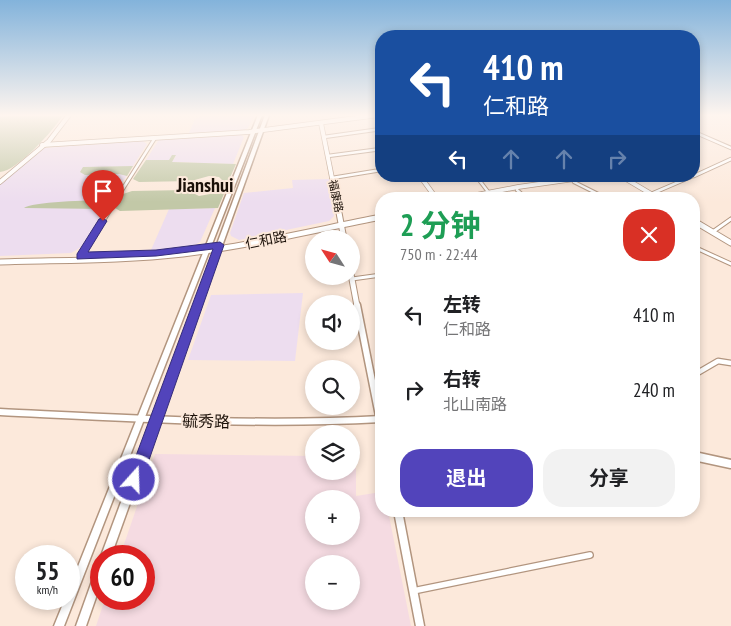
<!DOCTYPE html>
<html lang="zh">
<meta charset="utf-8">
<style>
:root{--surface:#fff;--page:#f2f2f2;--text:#202124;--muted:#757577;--accent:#5244bb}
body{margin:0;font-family:"PT Sans Narrow","Noto Sans SC",sans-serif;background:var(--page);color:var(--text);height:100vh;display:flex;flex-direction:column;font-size:19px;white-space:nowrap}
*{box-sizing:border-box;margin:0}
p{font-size:16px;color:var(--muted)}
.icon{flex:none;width:28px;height:28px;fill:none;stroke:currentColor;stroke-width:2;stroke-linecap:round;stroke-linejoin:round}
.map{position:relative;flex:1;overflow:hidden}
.drawer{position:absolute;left:375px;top:192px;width:325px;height:325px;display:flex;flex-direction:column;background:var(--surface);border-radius:20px;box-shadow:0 2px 8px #0003}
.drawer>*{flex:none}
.hud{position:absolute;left:375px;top:30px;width:325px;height:152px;border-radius:20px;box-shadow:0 2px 8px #0003;background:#1a4fa0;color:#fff;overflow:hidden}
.needle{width:32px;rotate:306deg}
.buttons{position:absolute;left:305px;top:230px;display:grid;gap:10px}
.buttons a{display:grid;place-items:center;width:55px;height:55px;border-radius:50%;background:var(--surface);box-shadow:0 2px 8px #0003;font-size:25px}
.speed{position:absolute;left:15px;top:545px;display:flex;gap:10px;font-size:25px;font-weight:700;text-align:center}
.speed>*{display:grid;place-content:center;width:65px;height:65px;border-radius:50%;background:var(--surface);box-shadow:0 2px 8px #0003;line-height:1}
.speed small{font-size:12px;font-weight:400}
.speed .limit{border:8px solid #d22;background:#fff;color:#111}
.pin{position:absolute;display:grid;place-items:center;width:42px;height:42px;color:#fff;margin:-51px -21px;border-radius:50% 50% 50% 0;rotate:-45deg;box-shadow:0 0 5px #0007}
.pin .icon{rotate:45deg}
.me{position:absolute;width:55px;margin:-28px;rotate:20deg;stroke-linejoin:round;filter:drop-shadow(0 0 4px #0008)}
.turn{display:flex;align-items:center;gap:18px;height:105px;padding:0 25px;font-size:22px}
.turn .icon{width:65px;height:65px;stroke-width:2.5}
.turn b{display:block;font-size:35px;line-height:42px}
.lanes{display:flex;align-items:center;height:48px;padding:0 25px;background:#0003;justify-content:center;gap:25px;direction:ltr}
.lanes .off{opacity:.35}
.round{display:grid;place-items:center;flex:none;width:52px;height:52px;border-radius:20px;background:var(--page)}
.summary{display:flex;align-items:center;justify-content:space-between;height:85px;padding:0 25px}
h1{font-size:30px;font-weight:700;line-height:38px;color:#1e9e55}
.cta{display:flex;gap:10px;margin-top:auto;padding:10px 25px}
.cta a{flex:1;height:58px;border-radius:20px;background:var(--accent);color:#fff;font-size:20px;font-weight:700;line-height:58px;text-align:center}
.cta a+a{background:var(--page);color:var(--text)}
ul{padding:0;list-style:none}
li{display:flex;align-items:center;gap:15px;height:75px;padding:0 25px}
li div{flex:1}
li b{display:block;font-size:19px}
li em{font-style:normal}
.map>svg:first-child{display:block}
</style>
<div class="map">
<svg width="731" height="626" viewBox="0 0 731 626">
<rect width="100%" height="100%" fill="#fce9db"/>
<g fill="#edddef">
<path d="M 203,115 L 254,115 L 248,128 L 241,132 L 188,135 L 195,119 Z"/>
<path d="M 241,135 L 244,137 L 233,164 L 172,162 L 176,156 L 169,160 L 146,160 L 158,141 L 162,139 Z"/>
<path d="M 143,141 L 147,144 L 81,247 L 71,253 L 0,256 L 0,184 L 44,148 Z"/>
<path d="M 329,179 L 334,216 L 329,221 L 239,240 L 231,236 L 230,233 L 244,193 L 293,188 L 292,180 Z"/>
<path d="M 215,208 L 200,242 L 192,246 L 151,250 L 169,209 Z"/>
<path d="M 303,293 L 295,361 L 188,360 L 211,295 Z"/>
</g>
<path fill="#f5dbe2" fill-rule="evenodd" d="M 155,454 L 314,456 L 314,471 L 351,471 L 351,469 L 356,468 L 356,496 L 381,492 L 381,511 L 388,511 L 411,626 L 96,626 L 105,599 L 144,599 L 144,556 L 120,556 ZM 314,499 L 351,499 L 351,536 L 314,536 ZM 314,564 L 351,564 L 351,601 L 314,601 Z"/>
<g fill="#c2c8a7">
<path d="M 14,115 L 63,115 C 54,130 17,171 0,172 L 0,117 Z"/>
<path d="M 172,155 L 176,155 L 172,162 L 236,164 L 229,180 L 223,181 L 219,177 L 209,176 L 191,181 L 139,182 L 133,179 L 146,160 L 169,160 Z"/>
<path d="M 133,166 L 127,176 L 119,174 L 85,175 L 80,172 L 83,167 Z"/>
<path d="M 219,189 L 226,189 L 218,208 L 120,211 L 115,208 L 123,194 L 132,191 L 187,190 L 199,196 L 210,194 Z"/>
<path d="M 108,196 L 114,196 L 105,209 L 24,208 C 30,202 92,200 104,200 Z"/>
</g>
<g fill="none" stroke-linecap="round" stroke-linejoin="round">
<defs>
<g id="street-far3">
<path d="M 694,132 L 731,148"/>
<path d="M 324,137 L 381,129"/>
<path d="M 328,156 L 381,149"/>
<path d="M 476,176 L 489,193"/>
<path d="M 553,176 L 565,180"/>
<path d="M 694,176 L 731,159"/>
<path d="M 332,178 L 381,170"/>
<path d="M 574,182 L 606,198"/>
<path d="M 517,190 L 526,198"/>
<path d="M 651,194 L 693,176"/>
<path d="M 117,198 L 155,138"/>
</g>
<g id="street-far2">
<path d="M 525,197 L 527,199"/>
<path d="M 604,197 L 607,199"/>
<path d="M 714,231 L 731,219"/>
<path d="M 694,247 L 731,264"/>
<path d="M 79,260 L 118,197"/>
<path d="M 352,279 L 381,275"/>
</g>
<path id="street-far1" d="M 694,375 L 718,361 L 731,363"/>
<path id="street" d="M 413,591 L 590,555"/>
<g id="secondary-far3">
<path d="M 379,115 L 381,122"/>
<path d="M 321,123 L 336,198"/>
<path d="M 42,145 L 249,132 L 379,115"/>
<path d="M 420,176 L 436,198"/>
<path d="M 621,176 L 658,198"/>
<path d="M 593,179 L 607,176"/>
<path d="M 0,182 L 49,141 L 69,115"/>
<path d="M 461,198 L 518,187 L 595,176"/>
</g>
<g id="secondary-far2">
<path d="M 336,197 L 344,239"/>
<path d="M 435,197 L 436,199"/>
<path d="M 656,197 L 659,199"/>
<path d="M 458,199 L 467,197"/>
<path d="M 694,221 L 731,243"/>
<path d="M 0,262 C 61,260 122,261 183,254 C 249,246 315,230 381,217"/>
<path d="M 351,274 L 357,306"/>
</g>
<g id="secondary-far1">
<path d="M 357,305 L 381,426"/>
<path d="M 0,412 C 127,418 254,426 381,419"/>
</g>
<g id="secondary">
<path d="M 694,456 L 731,464"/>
<path d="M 398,511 L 420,626"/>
</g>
<g id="primary">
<path d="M 258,115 L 262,115 L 64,626 L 54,626 L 65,599 L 69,599 L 69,589 Z"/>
<path d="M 265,115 L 269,115 L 111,556 L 101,556 Z"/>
<path d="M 101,565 L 101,583 L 86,626 L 76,626 L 96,570 L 98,567 Z"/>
</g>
</defs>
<use href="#street-far3" stroke="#b2957f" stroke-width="4.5"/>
<use href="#street-far2" stroke="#b2957f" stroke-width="5"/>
<use href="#street-far1" stroke="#b2957f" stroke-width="7"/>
<use href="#street" stroke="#b2957f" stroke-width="8"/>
<use href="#secondary-far3" stroke="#b2957f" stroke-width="5.5"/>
<use href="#secondary-far2" stroke="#b2957f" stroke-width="7"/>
<use href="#secondary-far1" stroke="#b2957f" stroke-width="9"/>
<use href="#secondary" stroke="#b2957f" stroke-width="11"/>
<use href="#primary" stroke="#b2957f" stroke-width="3"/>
<use href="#street-far3" stroke="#fff" stroke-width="2.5"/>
<use href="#street-far2" stroke="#fff" stroke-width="3"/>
<use href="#street-far1" stroke="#fff" stroke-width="4.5"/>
<use href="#street" stroke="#fff" stroke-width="5.5"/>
<use href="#secondary-far3" stroke="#fff" stroke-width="4"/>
<use href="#secondary-far2" stroke="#fff" stroke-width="5"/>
<use href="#secondary-far1" stroke="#fff" stroke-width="6"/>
<use href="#secondary" stroke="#fff" stroke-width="8"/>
<use href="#primary" fill="#fff" fill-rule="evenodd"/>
</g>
<linearGradient id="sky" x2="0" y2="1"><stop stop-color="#83b3db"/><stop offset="0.57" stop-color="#fef5ef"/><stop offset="1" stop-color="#fef5ef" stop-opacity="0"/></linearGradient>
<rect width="731" height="202" fill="url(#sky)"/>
<path fill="#5244bb" stroke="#352c7a" d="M 103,218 L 107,221 L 88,252 L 156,250 L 220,242 L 224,245 L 142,480 L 140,485 L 134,487 L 129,485 L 127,480 L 213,249 L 156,256 L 77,259 L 77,254 L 99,219 Z"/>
<g text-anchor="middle" stroke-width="4" stroke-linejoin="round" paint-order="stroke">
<g font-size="11" fill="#1b1008" stroke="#fce9db">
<text transform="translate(336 196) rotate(78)" y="4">福康路</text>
</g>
<g font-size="14" fill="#1b1008" stroke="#fce9db">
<text transform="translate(266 240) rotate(-11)" y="5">仁和路</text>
</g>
<g font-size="16" fill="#1b1008" stroke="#fce9db">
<text transform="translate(206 421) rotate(1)" y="6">毓秀路</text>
</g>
<g font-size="20" font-weight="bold" fill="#1b1008" stroke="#fce9db">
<text x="205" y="192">Jianshui</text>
</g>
</g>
</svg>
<div class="buttons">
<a><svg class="needle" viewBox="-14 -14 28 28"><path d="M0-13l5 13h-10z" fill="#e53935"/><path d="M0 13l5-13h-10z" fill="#757577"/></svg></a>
<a><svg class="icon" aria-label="sound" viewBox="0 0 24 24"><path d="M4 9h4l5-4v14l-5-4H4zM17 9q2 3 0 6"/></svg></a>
<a><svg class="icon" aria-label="search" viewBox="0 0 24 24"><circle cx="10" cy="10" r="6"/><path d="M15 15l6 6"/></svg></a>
<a><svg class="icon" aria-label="layers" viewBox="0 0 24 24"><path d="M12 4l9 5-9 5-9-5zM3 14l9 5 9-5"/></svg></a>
<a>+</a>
<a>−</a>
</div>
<div class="speed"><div>55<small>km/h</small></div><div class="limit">60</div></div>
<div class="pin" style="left:103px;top:221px;background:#d93025"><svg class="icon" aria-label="arrive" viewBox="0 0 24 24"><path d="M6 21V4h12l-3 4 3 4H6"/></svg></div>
<svg class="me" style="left:134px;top:480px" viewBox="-20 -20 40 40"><circle r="17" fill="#5244bb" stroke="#fff" stroke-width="3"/><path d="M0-11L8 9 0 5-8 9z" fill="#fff"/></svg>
<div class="hud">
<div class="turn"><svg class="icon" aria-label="left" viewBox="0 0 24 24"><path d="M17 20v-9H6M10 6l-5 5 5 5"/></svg><div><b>410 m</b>仁和路</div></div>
<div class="lanes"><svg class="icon" aria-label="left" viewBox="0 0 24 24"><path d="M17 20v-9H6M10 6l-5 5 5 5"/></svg><svg class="icon off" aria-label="ahead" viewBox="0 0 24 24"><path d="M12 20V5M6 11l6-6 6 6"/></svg><svg class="icon off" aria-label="ahead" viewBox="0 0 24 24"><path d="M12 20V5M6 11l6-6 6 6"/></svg><svg class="icon off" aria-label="right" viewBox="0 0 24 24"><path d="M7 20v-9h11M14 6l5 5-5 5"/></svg></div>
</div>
<section class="drawer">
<div class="summary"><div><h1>2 分钟</h1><p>750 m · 22:44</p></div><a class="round" style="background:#d93025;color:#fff"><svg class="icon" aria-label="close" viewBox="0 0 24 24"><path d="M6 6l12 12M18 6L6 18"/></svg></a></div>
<ul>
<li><svg class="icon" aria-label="left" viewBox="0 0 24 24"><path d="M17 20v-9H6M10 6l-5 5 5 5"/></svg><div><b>左转</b><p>仁和路</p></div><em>410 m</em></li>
<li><svg class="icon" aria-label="right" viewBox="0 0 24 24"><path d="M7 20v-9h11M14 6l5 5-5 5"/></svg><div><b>右转</b><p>北山南路</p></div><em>240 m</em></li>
</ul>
<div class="cta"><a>退出</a><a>分享</a></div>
</section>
</div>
